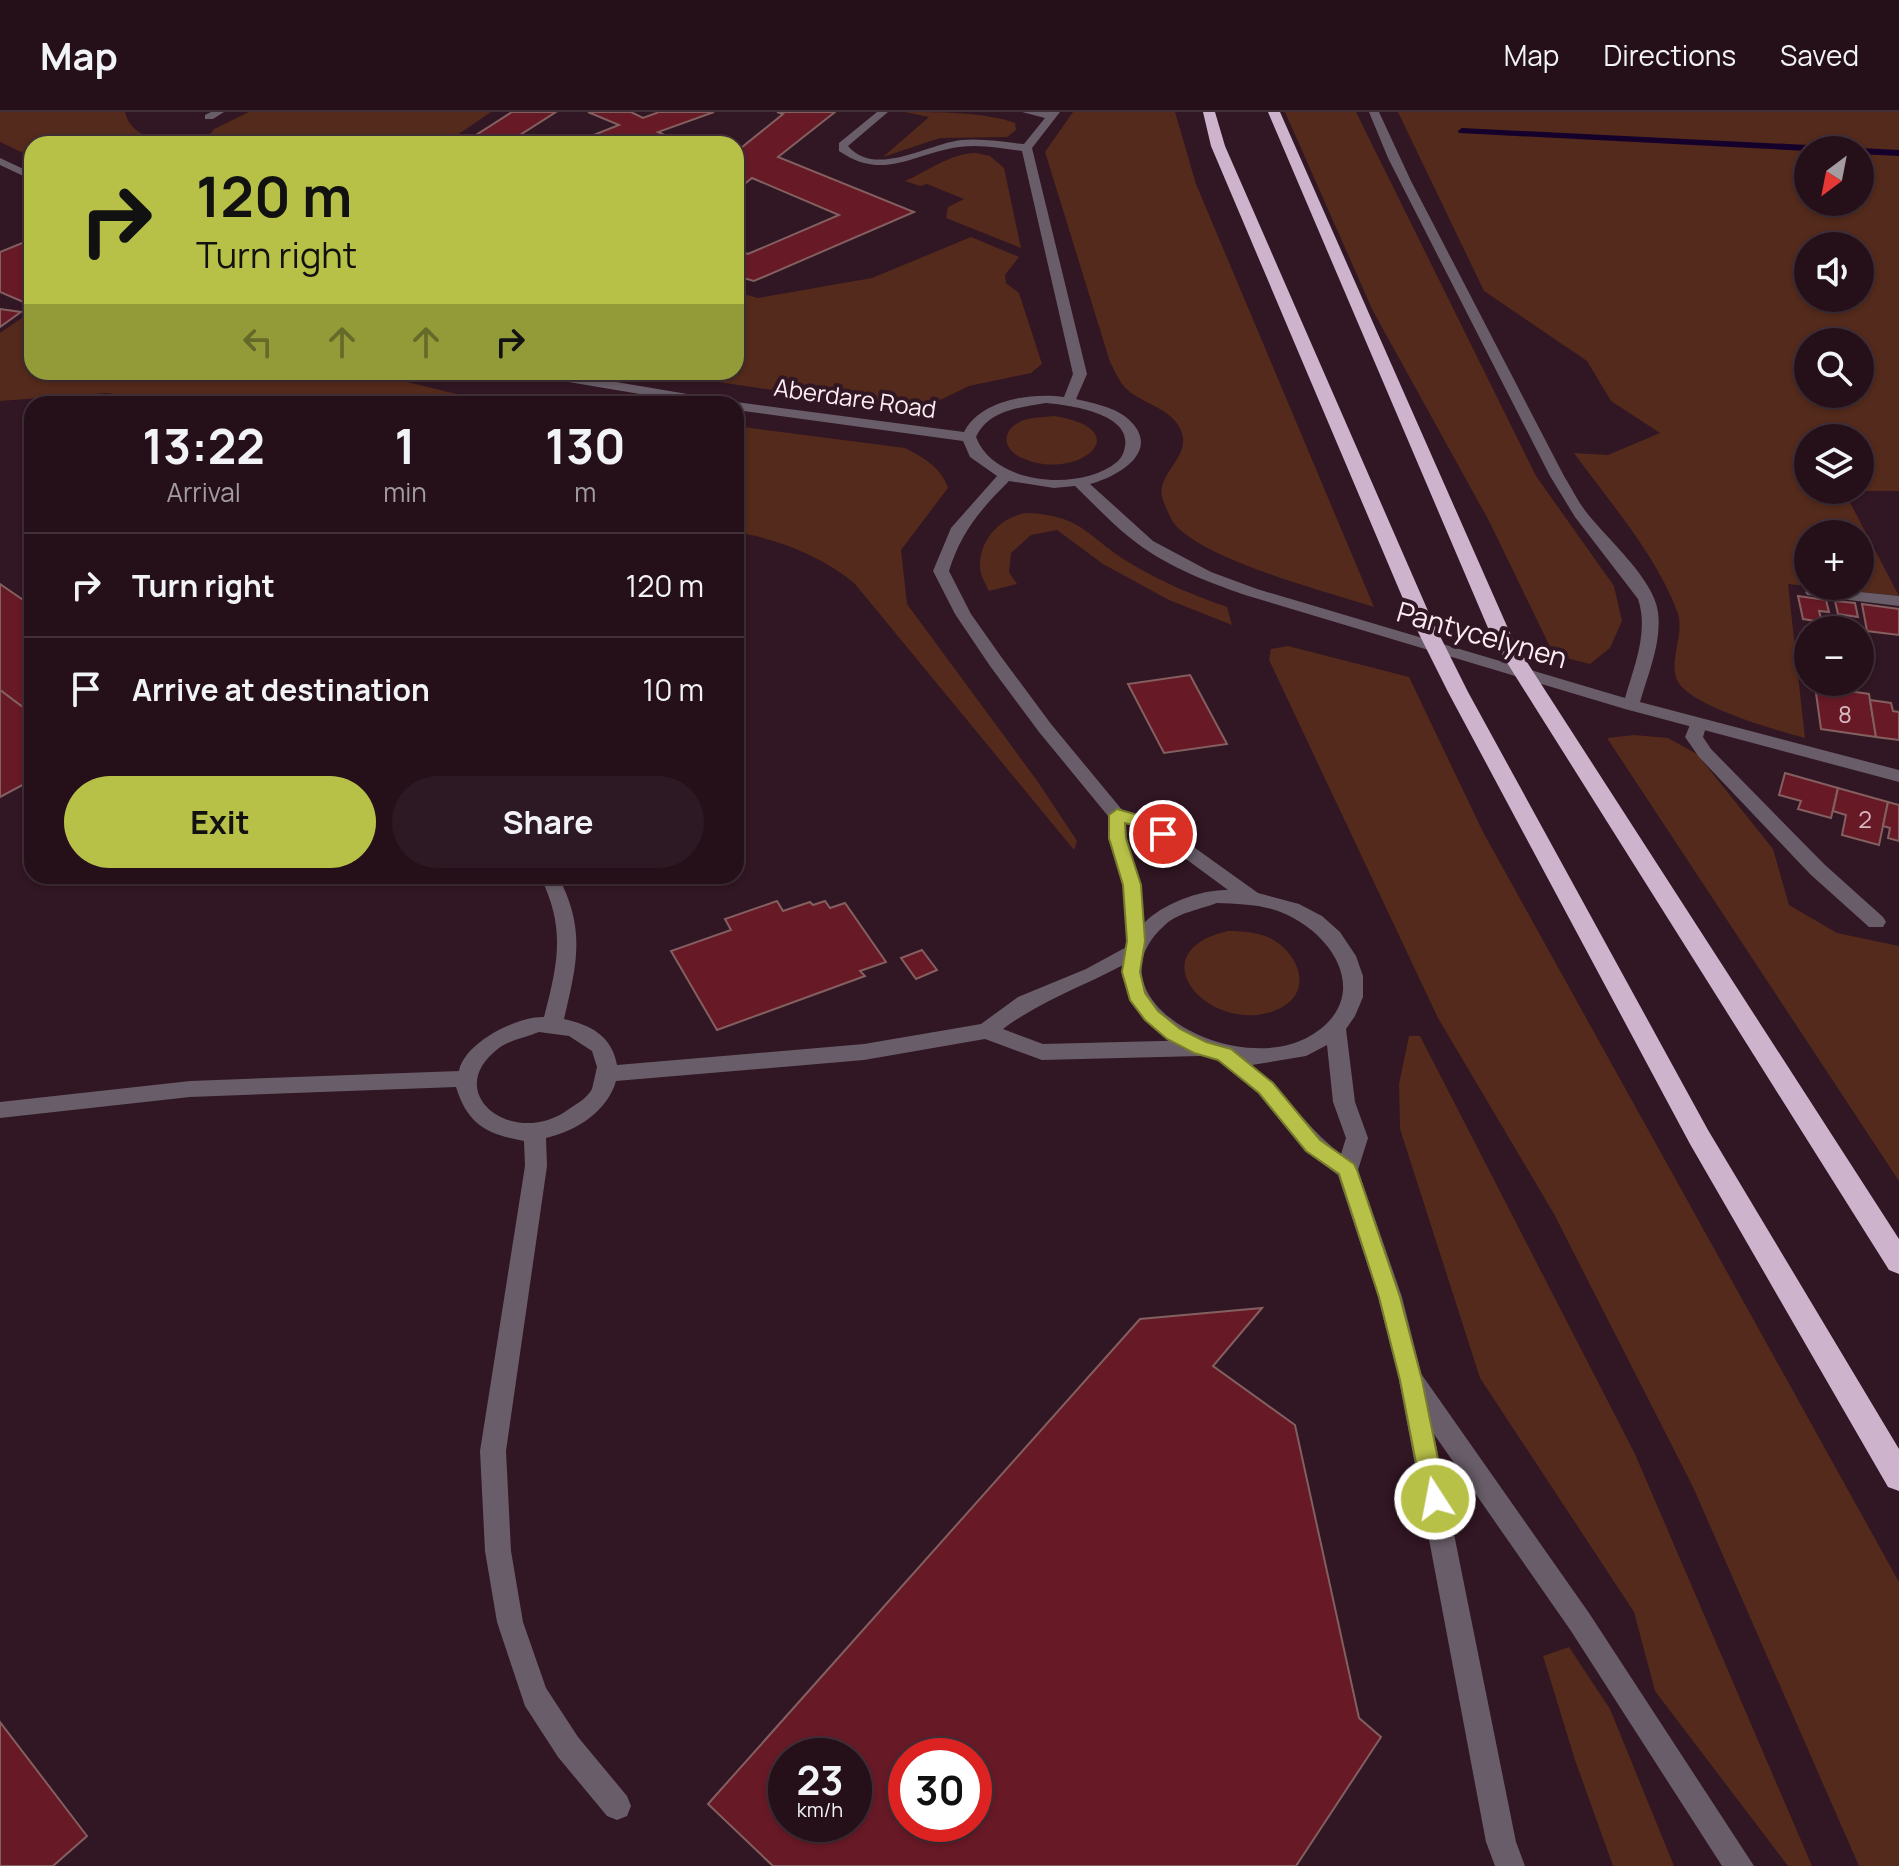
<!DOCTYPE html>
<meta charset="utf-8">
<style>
:root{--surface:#25101a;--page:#2d1923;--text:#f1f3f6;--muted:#a39da2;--line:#423039;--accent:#b8c147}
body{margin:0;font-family:Manrope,sans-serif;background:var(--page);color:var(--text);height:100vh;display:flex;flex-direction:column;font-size:30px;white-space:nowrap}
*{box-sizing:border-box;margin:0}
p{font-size:26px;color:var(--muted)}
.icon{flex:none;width:44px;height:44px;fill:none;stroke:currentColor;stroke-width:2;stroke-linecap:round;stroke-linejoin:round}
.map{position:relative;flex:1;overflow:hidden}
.sheet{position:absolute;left:24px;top:284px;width:720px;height:488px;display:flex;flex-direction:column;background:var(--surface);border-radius:24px;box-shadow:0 2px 6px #0004,0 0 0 2px var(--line)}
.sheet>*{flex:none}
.banner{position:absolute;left:24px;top:24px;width:720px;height:244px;border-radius:24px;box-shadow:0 2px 6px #0004,0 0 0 2px var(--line);background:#b8c147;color:#111;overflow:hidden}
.needle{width:52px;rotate:212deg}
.tools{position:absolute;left:1794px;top:24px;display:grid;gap:16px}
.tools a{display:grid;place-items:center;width:80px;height:80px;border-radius:50%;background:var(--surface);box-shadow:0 2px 6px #0004,0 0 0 2px var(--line);font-size:40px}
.speed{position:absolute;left:768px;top:1626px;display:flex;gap:16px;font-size:40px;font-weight:700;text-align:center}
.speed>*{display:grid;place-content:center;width:104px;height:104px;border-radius:50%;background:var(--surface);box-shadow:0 2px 6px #0004,0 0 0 2px var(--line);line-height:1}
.speed small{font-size:20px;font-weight:400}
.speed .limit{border:12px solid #d22;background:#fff;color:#111}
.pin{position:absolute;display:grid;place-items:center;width:68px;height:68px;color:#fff;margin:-34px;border:4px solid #fff;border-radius:50%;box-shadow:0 2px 8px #0007}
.me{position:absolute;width:88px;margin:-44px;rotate:349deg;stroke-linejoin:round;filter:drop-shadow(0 0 6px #0008)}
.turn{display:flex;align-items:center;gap:28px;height:168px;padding:0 40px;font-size:36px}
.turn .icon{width:104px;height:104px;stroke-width:2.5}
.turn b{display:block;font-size:56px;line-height:68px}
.lanes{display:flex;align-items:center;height:76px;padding:0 40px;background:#0003;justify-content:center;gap:40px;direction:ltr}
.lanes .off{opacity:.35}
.eta{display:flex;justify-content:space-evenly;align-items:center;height:136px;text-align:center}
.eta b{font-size:48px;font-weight:700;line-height:56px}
.button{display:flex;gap:16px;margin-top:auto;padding:16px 40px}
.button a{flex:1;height:92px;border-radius:48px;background:var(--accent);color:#111;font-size:32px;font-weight:700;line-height:92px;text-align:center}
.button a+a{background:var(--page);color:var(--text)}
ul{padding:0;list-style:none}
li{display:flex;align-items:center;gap:24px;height:104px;padding:0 40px;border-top:2px solid var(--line)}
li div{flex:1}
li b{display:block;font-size:30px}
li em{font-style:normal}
header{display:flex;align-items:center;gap:48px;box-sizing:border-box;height:112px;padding:0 40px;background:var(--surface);border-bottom:2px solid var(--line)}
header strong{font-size:38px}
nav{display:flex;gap:44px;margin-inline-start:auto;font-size:28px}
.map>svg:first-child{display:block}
</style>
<header>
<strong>Map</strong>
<nav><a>Map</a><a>Directions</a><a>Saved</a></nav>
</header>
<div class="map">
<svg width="1899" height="1754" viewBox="0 0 1899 1754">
<rect width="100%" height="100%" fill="#311623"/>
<g fill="#532a1b" fill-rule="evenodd">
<path d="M 0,0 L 125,0 C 130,21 149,26 167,32 L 32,32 L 32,45 L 0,30 Z"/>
<path d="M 249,0 L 491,0 L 444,32 L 202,32 L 214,17 Z"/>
<path d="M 905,0 C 939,0 985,0 1015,11 L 1016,18 L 1007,25 L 940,26 L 883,45 L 929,5 Z"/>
<path d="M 1073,0 L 1175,0 L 1196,72 L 1374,495 C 1322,478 1214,451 1177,415 C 1171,409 1166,396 1163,388 C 1154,363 1190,347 1182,321 C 1173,294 1137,292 1122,272 C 1117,265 1114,257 1110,250 L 1045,40 Z"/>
<path d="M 1285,0 L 1356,0 L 1536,364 L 1614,474 L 1622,509 L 1610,536 L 1590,552 L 1554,543 L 1489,409 L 1373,199 Z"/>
<path d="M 1398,0 L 1899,0 L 1899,379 L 1844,379 L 1899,484 L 1788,472 L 1805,626 C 1776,618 1693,595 1678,570 C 1667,550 1686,522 1677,499 C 1655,441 1610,391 1574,341 L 1608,343 L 1660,321 L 1611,289 L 1587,249 L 1484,179 ZM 1808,38 L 1860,38 L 1860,90 L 1808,90 ZM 1808,134 L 1860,134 L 1860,186 L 1808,186 ZM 1808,230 L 1860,230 L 1860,282 L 1808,282 ZM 1808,326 L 1860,326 L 1860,378 L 1808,378 ZM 1860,422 L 1860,474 L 1808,474 L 1808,422 Z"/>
<path d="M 976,41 L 990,44 L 1004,56 L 1021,136 L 946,106 L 948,95 L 964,87 L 927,72 L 920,74 L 905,69 C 928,59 951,41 976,41 Z"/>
<path d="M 971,125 L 1019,145 L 1005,163 L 1006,171 L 1019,181 L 1042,252 L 1031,261 L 969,274 L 932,292 L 903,297 L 648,260 L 736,260 L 736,180 L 758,186 L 872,166 Z"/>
<path d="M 32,199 L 32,260 L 377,260 L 391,266 L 497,292 L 187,292 L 107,281 L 0,289 L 0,221 Z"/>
<path d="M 1054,304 C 1142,318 1076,371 1022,346 C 1000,336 1002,316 1024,308 C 1034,305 1044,305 1054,304 Z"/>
<path d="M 736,314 L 905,336 C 924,346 941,355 948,376 L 901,438 L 907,492 L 1038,670 L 1077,729 L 1074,738 L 855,472 C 823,444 777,427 736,420 Z"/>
<path d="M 1026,401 C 1083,403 1087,425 1130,451 C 1161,470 1193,483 1227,495 L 1232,513 L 1169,488 L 1103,452 L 1057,418 L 1031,423 L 1011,441 L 1009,460 L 1017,472 L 989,479 C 985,471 980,463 980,455 C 979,427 1001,405 1026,401 Z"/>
<path d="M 1288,534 L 1409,565 L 1483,720 L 1899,1470 L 1899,1754 L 1859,1754 L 1693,1375 L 1554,1102 L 1438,906 L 1269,548 L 1271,537 Z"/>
<path d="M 1634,623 L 1668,626 L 1697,642 L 1773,737 L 1789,793 L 1837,821 L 1899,834 L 1899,1069 L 1607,626 Z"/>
<path d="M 1228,819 C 1242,819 1257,820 1270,826 C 1301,842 1315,884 1274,899 C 1208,923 1136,840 1228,819 Z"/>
<path d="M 1409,924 L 1420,924 L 1635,1342 L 1812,1754 L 1788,1754 L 1655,1579 L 1634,1500 L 1480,1266 L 1400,1017 L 1399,972 Z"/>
<path d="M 1569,1535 L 1610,1597 L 1674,1754 L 1613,1754 L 1575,1648 L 1543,1544 Z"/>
</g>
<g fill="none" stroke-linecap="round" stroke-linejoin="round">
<g fill="#15002b" fill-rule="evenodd">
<path d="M 1462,16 L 1848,35 L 1852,38 L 1808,39 L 1459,21 L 1458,19 Z"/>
<path d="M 1860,36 L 1899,38 L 1899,44 L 1860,42 L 1860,38 L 1856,38 Z"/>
</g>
</g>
<g fill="#671926" stroke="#835f60" stroke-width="2" fill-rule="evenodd">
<path d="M 512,0 L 556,0 L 517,25 L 539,32 L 462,32 Z"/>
<path d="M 588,0 L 631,0 L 643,6 L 659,0 L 714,0 L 658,20 L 684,32 L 695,28 L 706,32 L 571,32 L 619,13 Z"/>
<path d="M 777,0 L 835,0 L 778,45 L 914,100 L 754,169 L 736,164 L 736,138 L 748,142 L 839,103 L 752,66 L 736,79 L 736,40 L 783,2 Z"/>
<path d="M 32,127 L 32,191 L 28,192 L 0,180 L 0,140 Z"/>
<path d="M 0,197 L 21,200 L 0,215 Z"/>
<path d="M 0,472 L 32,494 L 32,602 L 0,578 Z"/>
<path d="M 1798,484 L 1826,488 L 1829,500 L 1819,499 L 1822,510 L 1803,507 Z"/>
<path d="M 1835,489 L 1855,491 L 1858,505 L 1838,502 Z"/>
<path d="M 1862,492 L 1899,497 L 1899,523 L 1867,519 Z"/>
<path d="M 1190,563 L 1227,632 L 1164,641 L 1128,572 Z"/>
<path d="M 1815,574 L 1869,582 L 1876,625 L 1821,617 Z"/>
<path d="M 0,578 L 32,602 L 32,668 L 0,685 Z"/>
<path d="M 1870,588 L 1891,591 L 1893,599 L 1899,600 L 1899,628 L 1876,625 Z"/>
<path d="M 1785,661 L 1838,676 L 1831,706 L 1798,697 L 1801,689 L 1779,683 Z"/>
<path d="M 1838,676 L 1888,690 L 1879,733 L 1842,723 L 1846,703 L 1833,699 Z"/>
<path d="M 1888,690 L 1899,693 L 1899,729 L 1888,726 L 1890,716 L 1883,714 Z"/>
<path d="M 777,789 L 783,799 L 810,790 L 813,793 L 825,789 L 830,796 L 845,791 L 886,850 L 860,859 L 865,864 L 717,918 L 671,839 L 731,818 L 725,807 Z"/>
<path d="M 922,838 L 937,858 L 916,867 L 901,846 Z"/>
<path d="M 1262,1196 L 1213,1254 L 1295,1313 L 1359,1606 L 1381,1625 L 1296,1754 L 773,1754 L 708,1692 L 1140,1207 ZM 786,1644 L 854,1644 L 854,1712 L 786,1712 ZM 906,1644 L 974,1644 L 974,1712 L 906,1712 Z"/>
<path d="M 0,1610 L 87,1724 L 53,1754 L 0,1754 Z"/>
</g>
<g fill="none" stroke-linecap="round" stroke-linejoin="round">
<g fill="#685d68" fill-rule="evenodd">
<path d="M 211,0 L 224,0 L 213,7 L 205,7 L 205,3 Z"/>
<path d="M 1813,475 L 1899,484 L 1899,494 L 1807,483 L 1805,480 Z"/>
<path d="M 1698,607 L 1707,612 L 1703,625 L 1711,637 L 1824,752 L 1883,805 L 1886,810 L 1883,815 L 1869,815 L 1810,762 L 1699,645 L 1685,625 L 1692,608 Z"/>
<path d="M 443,764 L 466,764 L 464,769 L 451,772 L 444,771 Z"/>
<path d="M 540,764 L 558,764 C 586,817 577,852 564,907 C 591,913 612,924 617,953 L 864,932 L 981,912 L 1018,885 L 1086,857 L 1132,832 L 1139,834 L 1142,839 L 1139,844 C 1094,871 1044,886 1003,917 L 1043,932 L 1200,928 L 1207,930 L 1210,936 L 1207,942 L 1200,944 L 1042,948 L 985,927 L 864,948 L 616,969 C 607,1000 576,1019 546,1026 L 547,1054 L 506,1339 L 511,1439 L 523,1510 L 546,1576 L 578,1625 L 627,1684 L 631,1694 L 627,1704 L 617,1708 L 607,1704 L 558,1645 L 525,1594 L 497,1510 L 485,1439 L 480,1339 L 525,1054 L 524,1029 C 488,1022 468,1014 456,975 L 190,985 L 0,1006 L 0,990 L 190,969 L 459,959 C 464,931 517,904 544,905 C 558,851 566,816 540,764 ZM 539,920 L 569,924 L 592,939 L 597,955 L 592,977 C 587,986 578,991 569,997 C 514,1038 439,981 499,936 C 510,928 527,925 539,920 Z"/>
<path d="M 1413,1260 L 1422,1263 L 1589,1501 L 1754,1754 L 1722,1754 L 1571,1519 L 1404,1279 L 1401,1271 L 1404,1263 Z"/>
</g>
<g fill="#685d68" fill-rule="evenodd">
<path d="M 877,0 L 888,0 L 848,34 C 875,66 928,32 961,28 C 982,26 1003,30 1024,32 L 1045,6 L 1022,0 L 1060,0 L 1032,36 L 1087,262 L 1076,287 C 1096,292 1121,296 1134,313 C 1158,343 1114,366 1090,372 L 1153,429 L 1211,460 L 1257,477 L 1625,586 C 1634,554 1649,520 1638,487 L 1575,405 L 1550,364 L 1388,46 L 1369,0 L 1379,0 L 1411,69 L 1564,364 C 1572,377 1578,390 1587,401 C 1608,428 1653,466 1658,500 C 1662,530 1648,562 1640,590 L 1899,658 L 1899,670 L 1625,597 L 1245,483 C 1205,469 1163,453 1129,425 C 1110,410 1093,391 1075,374 L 1054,376 L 1009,369 C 981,397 961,420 949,459 L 971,502 L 1002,546 L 1051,612 L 1123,699 L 1156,708 L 1258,781 L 1299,792 L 1322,804 L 1340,820 L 1356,844 L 1363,864 L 1363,885 L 1355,904 L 1346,917 L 1355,990 L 1368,1026 L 1358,1058 L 1402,1185 L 1423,1268 L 1516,1730 L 1525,1754 L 1495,1754 L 1486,1730 L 1399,1268 L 1378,1185 L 1338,1063 L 1305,1039 L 1259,982 L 1219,948 L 1168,927 L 1139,900 L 1122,864 L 1127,830 L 1123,773 L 1108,726 L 1108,704 L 1039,620 L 990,554 L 955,502 L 933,459 L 951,416 L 997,364 L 970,345 L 963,329 L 736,298 L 736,292 L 731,292 L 736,290 L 964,320 C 980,288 1031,280 1064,285 L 1073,262 L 1022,39 C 1001,36 980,32 959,35 C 914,41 883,70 839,39 L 839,31 ZM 1046,291 C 1068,293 1131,301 1125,334 C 1124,341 1122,345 1117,350 C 1080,380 994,373 976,325 C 989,298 1018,296 1046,291 ZM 1126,712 L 1144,716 L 1228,778 C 1202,777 1162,792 1144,811 L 1141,773 L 1126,726 ZM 1217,791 C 1238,792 1262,792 1283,801 C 1336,823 1373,887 1310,924 C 1235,968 1082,885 1166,812 C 1178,801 1201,797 1217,791 ZM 1327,933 L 1333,990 L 1346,1026 L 1341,1042 C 1307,1017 1285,980 1252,953 L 1306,944 Z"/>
<path d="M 0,46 L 32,61 L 32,68 L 0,53 Z"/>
<path d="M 526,260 L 557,260 L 723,288 L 730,292 L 699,292 L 533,264 Z"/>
</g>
<g fill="#ceb3cd" fill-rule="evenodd">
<path d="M 1203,0 L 1215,0 L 1225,34 L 1432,508 L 1468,580 L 1708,1018 L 1899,1337 L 1899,1379 L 1888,1375 L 1690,1032 L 1448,580 L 1412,508 L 1211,34 Z"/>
<path d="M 1268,0 L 1280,0 L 1514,530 L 1899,1127 L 1899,1162 L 1889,1158 L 1494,530 Z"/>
</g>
</g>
<path fill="#b8c147" stroke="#787d2e" stroke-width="2" d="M 1117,697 L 1155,708 L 1172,722 L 1163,728 L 1144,716 L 1125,711 L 1126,726 L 1141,773 L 1145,829 L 1140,860 L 1145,881 L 1158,899 L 1180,917 L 1206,930 L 1231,937 L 1273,971 L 1320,1028 L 1354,1052 L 1357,1058 L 1400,1185 L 1422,1268 L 1446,1387 L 1443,1394 L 1435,1398 L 1427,1394 L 1423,1387 L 1400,1268 L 1379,1185 L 1339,1062 L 1306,1039 L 1259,981 L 1218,948 L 1194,941 L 1167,927 L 1145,908 L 1130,888 L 1122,860 L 1127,829 L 1123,773 L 1109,726 L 1109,703 Z"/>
<g text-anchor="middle" stroke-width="8" stroke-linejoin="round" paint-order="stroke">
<g font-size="24" fill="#fdedf3" stroke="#311623">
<text transform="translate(855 287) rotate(8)" y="8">Aberdare Road</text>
</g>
<g font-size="24" fill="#d8b8c0">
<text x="1845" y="611">8</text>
<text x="1865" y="716">2</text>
</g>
<g font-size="28" fill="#fdedf3" stroke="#311623">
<text transform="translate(1482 523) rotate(16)" y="10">Pantycelynen</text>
</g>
</g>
</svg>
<div class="tools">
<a><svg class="needle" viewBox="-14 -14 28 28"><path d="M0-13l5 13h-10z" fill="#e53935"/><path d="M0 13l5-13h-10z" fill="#a39da2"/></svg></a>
<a><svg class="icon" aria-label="sound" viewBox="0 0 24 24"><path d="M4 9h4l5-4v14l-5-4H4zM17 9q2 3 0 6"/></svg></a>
<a><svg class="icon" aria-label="search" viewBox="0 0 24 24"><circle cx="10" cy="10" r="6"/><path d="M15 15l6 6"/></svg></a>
<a><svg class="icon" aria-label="layers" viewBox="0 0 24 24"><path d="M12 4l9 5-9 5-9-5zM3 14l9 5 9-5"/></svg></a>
<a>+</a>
<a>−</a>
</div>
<div class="speed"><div>23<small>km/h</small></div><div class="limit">30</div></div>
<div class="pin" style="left:1163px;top:722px;background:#d93025"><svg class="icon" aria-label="arrive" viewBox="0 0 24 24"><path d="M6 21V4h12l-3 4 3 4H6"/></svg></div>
<svg class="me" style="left:1435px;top:1387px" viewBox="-20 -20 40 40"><circle r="17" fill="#b8c147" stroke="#fff" stroke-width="3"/><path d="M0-11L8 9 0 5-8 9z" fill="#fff"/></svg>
<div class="banner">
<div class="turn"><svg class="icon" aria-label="right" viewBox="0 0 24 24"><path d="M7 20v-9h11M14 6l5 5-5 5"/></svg><div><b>120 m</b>Turn right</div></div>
<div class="lanes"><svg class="icon off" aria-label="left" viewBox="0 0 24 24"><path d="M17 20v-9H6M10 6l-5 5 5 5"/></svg><svg class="icon off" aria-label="ahead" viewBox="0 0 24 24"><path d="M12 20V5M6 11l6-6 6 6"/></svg><svg class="icon off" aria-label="ahead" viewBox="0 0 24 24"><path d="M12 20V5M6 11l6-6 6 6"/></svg><svg class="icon" aria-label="right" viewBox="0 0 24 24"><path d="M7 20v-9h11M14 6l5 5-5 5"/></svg></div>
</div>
<section class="sheet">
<div class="eta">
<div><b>13:22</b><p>Arrival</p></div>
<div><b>1</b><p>min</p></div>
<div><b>130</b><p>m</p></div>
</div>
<ul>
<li><svg class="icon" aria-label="right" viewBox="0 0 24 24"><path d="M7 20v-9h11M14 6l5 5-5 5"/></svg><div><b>Turn right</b></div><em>120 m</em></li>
<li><svg class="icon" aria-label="arrive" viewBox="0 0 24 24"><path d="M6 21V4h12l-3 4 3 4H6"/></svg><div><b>Arrive at destination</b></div><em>10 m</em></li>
</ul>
<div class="button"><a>Exit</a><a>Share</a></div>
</section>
</div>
